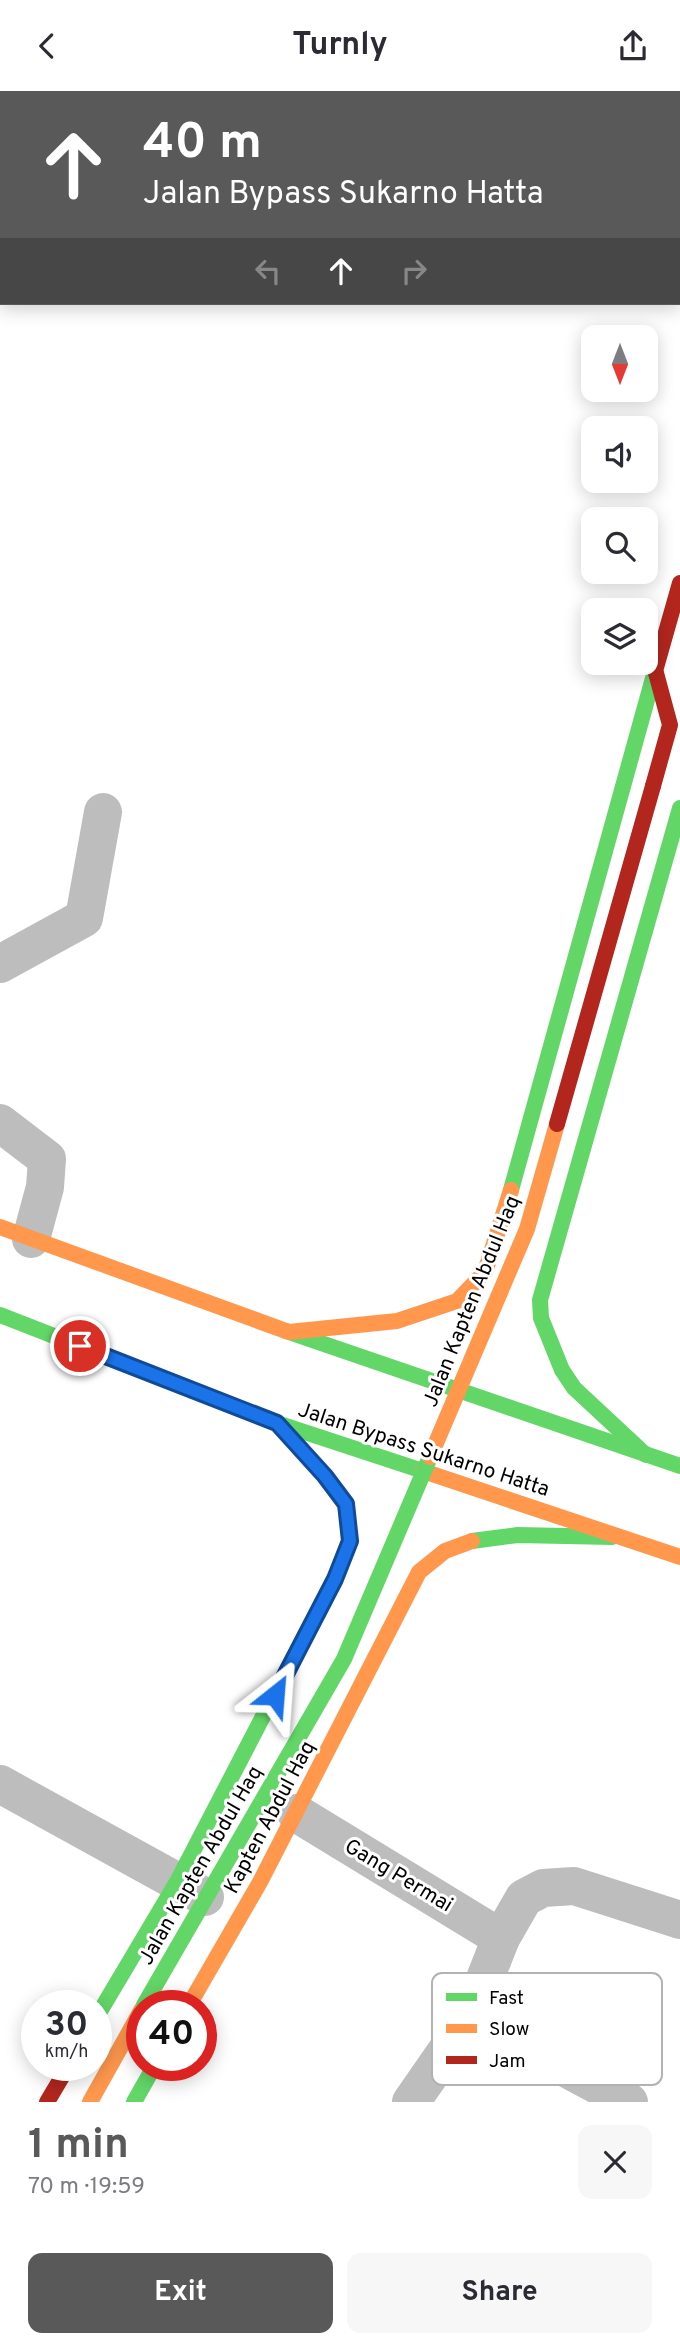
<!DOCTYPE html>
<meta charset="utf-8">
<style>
:root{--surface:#fff;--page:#f7f7f7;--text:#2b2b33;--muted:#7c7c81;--accent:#595959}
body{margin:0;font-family:Overpass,sans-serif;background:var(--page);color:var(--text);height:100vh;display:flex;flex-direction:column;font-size:26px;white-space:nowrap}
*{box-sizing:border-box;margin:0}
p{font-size:23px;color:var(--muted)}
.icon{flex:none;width:38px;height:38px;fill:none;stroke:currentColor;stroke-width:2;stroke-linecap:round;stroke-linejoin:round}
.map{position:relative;height:2011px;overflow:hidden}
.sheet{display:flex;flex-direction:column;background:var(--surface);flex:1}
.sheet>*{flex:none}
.banner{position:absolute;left:0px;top:0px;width:681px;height:214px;box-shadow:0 4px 18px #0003;background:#595959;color:#fff;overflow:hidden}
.needle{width:46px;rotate:180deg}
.buttons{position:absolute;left:581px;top:234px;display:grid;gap:14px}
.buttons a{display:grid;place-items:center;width:77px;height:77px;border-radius:14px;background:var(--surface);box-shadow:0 4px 18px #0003;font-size:35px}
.speed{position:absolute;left:21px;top:1899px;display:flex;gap:14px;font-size:35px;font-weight:700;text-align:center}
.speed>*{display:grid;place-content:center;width:91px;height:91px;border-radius:50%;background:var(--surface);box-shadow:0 4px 18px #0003;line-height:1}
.speed small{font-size:18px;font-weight:400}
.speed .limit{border:10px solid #d22;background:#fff;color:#111}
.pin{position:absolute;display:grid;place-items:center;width:60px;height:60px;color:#fff;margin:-30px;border:4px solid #fff;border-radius:50%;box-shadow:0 2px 7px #0007}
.me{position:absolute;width:77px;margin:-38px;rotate:28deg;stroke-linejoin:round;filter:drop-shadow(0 0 5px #0008)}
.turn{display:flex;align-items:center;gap:24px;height:147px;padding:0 28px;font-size:32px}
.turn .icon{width:91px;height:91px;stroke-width:2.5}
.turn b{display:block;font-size:49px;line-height:60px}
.lanes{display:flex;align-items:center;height:66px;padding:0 28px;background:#0003;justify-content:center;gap:35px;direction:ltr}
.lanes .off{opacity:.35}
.round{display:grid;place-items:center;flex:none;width:74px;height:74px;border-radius:14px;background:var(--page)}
.overview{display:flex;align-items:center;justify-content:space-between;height:119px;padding:0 28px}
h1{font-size:42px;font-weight:700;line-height:52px;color:var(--accent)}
.primary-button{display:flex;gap:14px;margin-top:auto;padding:14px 28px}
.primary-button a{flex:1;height:80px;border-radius:14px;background:var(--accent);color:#fff;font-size:28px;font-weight:700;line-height:80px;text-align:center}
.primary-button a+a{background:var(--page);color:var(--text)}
header{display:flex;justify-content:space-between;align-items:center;height:91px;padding:0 28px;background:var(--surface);font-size:32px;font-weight:700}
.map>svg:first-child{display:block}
</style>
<header><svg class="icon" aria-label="back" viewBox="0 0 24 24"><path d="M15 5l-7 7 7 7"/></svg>Turnly<svg class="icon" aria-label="share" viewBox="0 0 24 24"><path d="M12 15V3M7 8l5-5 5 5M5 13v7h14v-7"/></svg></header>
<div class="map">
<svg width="680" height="2011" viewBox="0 0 680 2011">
<rect width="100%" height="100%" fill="#fff"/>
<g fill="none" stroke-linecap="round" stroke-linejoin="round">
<g stroke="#bdbdbd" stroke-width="28">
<path d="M 31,2 L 32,0"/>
<path d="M 0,74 L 2,69"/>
</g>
<g stroke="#bdbdbd" stroke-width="38">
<path d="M 0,873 L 84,827 L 103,721"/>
<path d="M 0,1032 L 47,1068 L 45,1096 L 31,1148"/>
<path d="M 0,1693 L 205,1806"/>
<path d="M 296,1722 L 501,1847"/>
<path d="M 470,1926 L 629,2011"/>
<path d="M 411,2011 L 470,1926 L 501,1847 L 524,1807 L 543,1797 L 574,1795 L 680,1829"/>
</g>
<g stroke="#63d668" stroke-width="16">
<path d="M 511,1099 L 655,580"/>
<path d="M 0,1224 L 277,1332 L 423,1380"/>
<path d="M 286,1240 L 680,1375"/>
<path d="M 646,1364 L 574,1297 L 562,1279 L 541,1227 L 540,1209 L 680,717"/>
<path d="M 472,1450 L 518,1444 L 612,1446"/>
<path d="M 96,1927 L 178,1789 L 312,1531"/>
<path d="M 134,2011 L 155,1974"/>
</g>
<g stroke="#ff974d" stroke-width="16">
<path d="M 0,1136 L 286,1240"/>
<path d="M 289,1241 L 397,1230 L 457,1210 L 485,1181 L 511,1099"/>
<path d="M 277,1332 L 325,1385 L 346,1413 L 350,1450 L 335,1488 L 312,1531"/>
<path d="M 423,1380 L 680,1466"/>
<path d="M 189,1914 L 260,1791 L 419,1481 L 445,1460 L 472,1450"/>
<path d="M 90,2011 L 142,1918"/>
</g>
<g stroke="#b3261e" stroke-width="16">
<path d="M 655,580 L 680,492"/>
<path d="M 653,695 L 670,634 L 656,582"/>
<path d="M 47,2011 L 69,1974"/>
</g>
<path stroke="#63d668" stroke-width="16" d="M 144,1914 L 344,1568 L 430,1366"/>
<path stroke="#ff974d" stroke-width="16" d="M 430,1366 L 527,1138 L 557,1033"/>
<path stroke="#b3261e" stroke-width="16" d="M 557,1033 L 653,695"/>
</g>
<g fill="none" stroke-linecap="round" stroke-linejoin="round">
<defs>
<path id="route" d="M 80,1255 L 277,1332 L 325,1385 L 346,1413 L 350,1450 L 335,1488 L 275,1604"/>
</defs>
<use href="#route" stroke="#114b97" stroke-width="18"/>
<use href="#route" stroke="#1a73e8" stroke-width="12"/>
</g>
<g text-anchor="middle" stroke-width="6" stroke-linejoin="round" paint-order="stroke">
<g font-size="21" fill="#000" stroke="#fff">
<text transform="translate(471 1210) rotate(-68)" y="7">Jalan Kapten Abdul Haq</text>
<text transform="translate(424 1358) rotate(18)" y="7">Jalan Bypass Sukarno Hatta</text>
<text transform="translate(269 1726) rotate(-62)" y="7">Kapten Abdul Haq</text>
<text transform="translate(200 1774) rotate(-60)" y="7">Jalan Kapten Abdul Haq</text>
<text transform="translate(399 1784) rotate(31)" y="7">Gang Permai</text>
</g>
</g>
<rect x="432" y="1882" width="230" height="112" rx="10" fill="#fff" stroke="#b2b2b2" stroke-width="2"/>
<rect x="446" y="1902" width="31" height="8" fill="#63d668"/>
<rect x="446" y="1933" width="31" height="9" fill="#ff974d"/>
<rect x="446" y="1965" width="31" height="8" fill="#b3261e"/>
<g font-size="19" fill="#000">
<text x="489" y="1913">Fast</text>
<text x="489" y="1944">Slow</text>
<text x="489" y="1976">Jam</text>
</g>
</svg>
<div class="buttons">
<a><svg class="needle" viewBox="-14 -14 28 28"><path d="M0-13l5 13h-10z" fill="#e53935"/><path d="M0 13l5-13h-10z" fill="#7c7c81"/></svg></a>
<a><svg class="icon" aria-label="sound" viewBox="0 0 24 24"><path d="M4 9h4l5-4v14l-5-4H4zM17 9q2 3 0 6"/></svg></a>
<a><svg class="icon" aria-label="search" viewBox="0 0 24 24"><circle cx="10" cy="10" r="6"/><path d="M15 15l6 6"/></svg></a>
<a><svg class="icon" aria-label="layers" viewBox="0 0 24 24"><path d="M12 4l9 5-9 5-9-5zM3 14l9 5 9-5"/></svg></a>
</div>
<div class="speed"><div>30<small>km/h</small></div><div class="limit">40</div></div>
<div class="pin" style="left:80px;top:1255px;background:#d93025"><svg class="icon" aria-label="arrive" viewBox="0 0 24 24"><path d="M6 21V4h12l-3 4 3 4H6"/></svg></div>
<svg class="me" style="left:275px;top:1604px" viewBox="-20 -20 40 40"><path d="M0-17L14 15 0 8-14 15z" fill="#1a73e8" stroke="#fff" stroke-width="4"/></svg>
<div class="banner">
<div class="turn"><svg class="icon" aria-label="ahead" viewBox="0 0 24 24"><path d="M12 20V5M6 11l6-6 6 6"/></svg><div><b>40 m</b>Jalan Bypass Sukarno Hatta</div></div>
<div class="lanes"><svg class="icon off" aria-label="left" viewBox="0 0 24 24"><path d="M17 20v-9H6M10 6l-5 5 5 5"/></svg><svg class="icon" aria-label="ahead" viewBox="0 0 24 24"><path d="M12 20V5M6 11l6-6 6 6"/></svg><svg class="icon off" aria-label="right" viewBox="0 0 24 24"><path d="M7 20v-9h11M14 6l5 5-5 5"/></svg></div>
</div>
</div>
<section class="sheet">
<div class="overview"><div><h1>1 min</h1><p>70 m · 19:59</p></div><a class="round"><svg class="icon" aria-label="close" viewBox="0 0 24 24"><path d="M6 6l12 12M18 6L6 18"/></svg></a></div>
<div class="primary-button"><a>Exit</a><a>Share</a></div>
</section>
